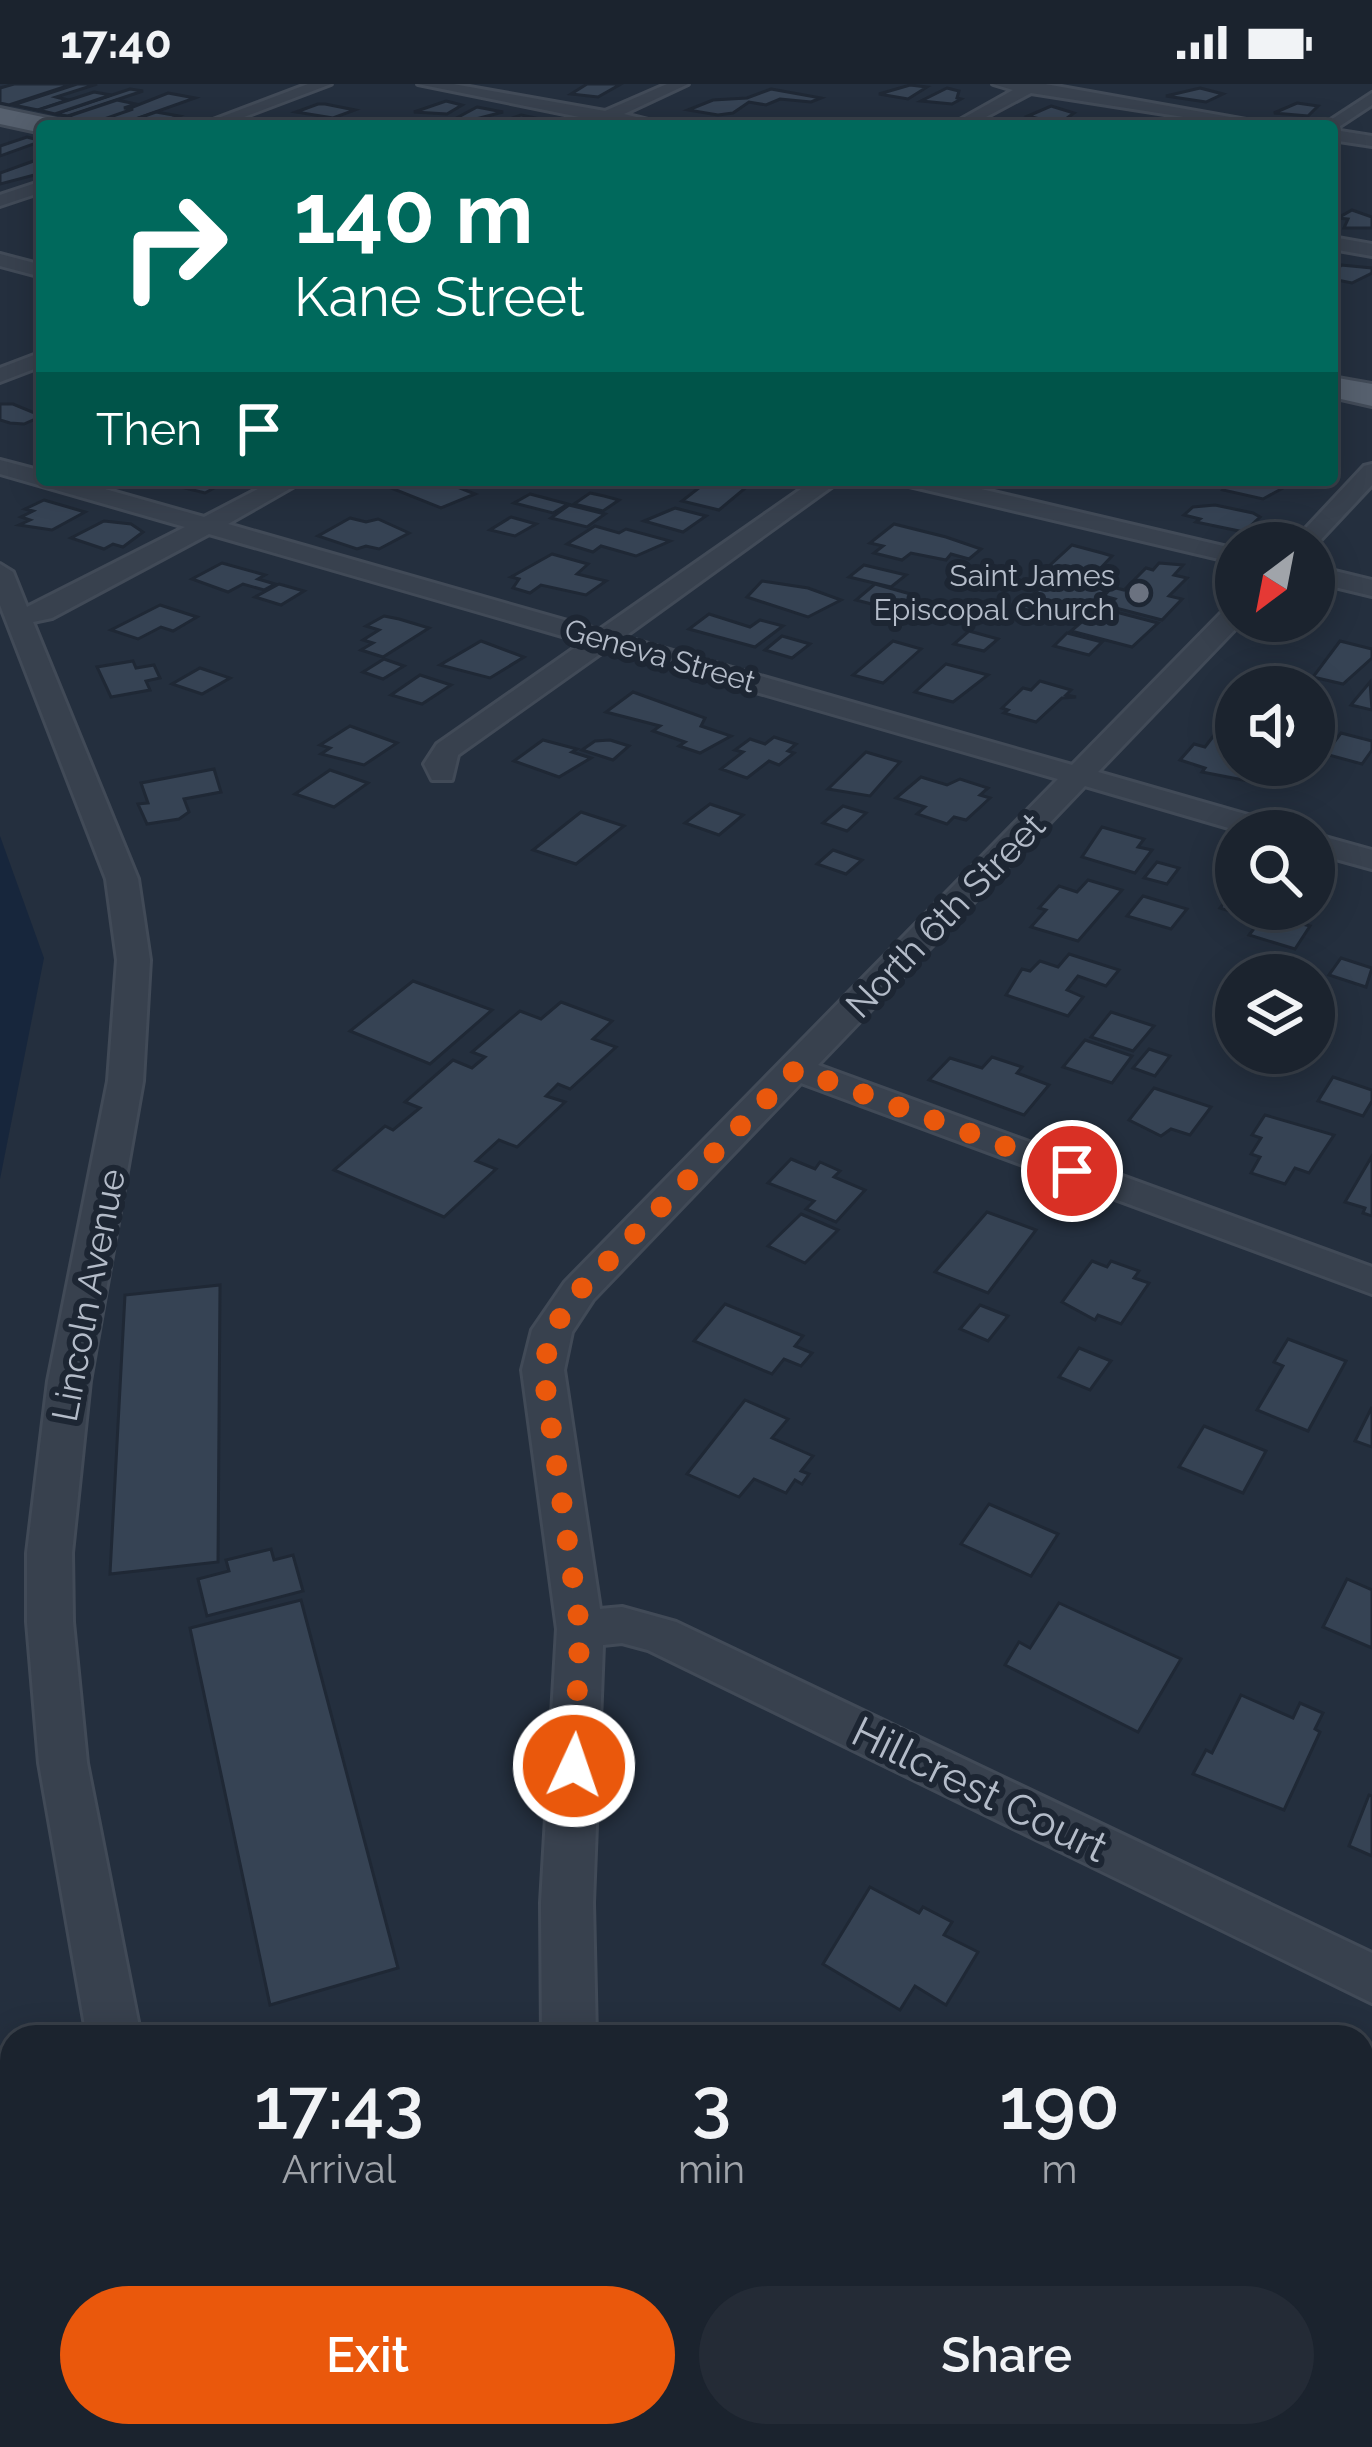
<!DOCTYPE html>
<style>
:root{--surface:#1b232e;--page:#242b36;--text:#f1f3f6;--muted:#a0a4aa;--line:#39404a;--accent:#ea580c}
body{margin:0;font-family:Raleway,sans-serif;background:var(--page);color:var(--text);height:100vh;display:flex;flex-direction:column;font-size:45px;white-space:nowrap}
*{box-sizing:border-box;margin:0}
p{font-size:39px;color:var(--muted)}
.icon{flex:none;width:66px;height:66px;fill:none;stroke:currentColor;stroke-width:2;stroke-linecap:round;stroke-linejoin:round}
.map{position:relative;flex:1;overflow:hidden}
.drawer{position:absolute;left:0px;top:1941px;width:1374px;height:423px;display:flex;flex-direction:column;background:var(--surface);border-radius:36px 36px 0 0;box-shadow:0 6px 30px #0003,0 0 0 3px var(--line)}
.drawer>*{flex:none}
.hud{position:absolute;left:36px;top:36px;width:1302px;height:366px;border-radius:12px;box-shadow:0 6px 30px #0003,0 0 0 3px var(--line);background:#00695c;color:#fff;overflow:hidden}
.needle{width:78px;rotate:212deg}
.buttons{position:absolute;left:1215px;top:438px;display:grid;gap:24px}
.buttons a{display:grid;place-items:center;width:120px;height:120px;border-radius:50%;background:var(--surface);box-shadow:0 6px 30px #0003,0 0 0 3px var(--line);font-size:60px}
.pin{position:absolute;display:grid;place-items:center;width:102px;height:102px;color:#fff;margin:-51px;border:6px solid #fff;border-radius:50%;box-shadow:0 3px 12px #0007}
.me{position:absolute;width:132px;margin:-66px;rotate:3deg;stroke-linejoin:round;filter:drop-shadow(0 0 9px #0008)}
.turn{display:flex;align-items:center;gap:42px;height:252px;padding:0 60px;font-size:54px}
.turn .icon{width:156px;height:156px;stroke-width:2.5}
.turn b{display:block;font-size:84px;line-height:102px}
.then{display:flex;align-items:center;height:114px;padding:0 60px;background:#0003;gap:24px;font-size:45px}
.eta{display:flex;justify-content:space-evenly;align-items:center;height:204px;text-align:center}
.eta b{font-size:72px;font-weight:600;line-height:84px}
.cta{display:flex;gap:24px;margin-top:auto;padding:24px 60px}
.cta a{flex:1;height:138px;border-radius:72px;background:var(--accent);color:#fff;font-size:48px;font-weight:600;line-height:138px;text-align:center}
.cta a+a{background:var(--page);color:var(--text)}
.status{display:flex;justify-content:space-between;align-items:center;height:84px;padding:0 60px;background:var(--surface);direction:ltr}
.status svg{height:33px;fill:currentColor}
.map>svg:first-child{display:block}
</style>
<div class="status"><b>17:40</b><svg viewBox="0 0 49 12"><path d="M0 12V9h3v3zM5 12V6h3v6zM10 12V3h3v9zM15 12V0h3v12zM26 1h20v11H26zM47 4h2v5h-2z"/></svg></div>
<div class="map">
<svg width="1372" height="2363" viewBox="0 0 1372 2363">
<rect width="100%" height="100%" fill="#242f3e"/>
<path fill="#17263c" d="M 0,752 L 44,874 L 0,1095 Z"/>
<g fill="#364354" stroke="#1f2835" stroke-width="3">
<path d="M 14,0 L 73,0 L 9,21 L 0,19 L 0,4 Z"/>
<path d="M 77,0 L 97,0 L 56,13 L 68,16 L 38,26 L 13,21 Z"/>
<path d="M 587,0 L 621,0 L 598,13 L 571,10 Z"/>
<path d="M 910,1 L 927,3 L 908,15 L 879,10 Z"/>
<path d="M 947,4 L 959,7 L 957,14 L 961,15 L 952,20 L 921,17 Z"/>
<path d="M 1200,4 L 1223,10 L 1206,18 L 1166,12 Z"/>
<path d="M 130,5 L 143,7 L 68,32 L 55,30 Z"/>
<path d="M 771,5 L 821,14 L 811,18 L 780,15 L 766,21 L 749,18 L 733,29 L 718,31 L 688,26 L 713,16 L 747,14 Z"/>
<path d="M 94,8 L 111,11 L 55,30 L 38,26 Z"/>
<path d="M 168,9 L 195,14 L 116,42 L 95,38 Z"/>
<path d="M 117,16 L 136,20 L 124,24 L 133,25 L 93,39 L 66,33 Z"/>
<path d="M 446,17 L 462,21 L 447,30 L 414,28 Z"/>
<path d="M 1297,19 L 1318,22 L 1308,32 L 1274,29 Z"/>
<path d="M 318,20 L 325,20 L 355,26 L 333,34 L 296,28 Z"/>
<path d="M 1051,22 L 1074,29 L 1059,40 L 1028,32 Z"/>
<path d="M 477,23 L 503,28 L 472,36 L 480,37 L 475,39 L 451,37 Z"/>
<path d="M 156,28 L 179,32 L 152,42 L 116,42 Z"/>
<path d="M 521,31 L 549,37 L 537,42 L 489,42 Z"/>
<path d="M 27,53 L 42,57 L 0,72 L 0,62 Z"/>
<path d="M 42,74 L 42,89 L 0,100 L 0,89 Z"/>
<path d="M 1352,126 L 1372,133 L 1372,144 L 1344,144 L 1348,135 L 1338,134 Z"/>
<path d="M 1341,181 L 1372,184 L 1372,189 L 1352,199 L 1332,195 Z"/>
<path d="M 0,320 L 13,320 L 42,332 L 24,340 L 10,339 L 0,336 Z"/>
<path d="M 178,396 L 248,396 L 239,401 L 227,397 L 205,409 L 169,400 Z"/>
<path d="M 440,396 L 475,410 L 441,424 L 391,404 L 404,396 Z"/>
<path d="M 709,396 L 755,396 L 719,426 L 682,417 Z"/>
<path d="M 1233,396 L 1276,396 L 1282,397 L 1276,402 L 1283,404 L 1263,415 L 1223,406 Z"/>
<path d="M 590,409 L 604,412 L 619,416 L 603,427 L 574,420 Z"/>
<path d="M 530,410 L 568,420 L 553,429 L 514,419 Z"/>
<path d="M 44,416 L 85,428 L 52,446 L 19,441 L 30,436 L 21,433 L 33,427 L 25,425 Z"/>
<path d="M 569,421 L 605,430 L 587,443 L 551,434 Z"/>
<path d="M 1215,421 L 1253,429 L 1260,433 L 1244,448 L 1196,438 L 1200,435 L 1184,431 L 1193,423 Z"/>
<path d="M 675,424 L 706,432 L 683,448 L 644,437 Z"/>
<path d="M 511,433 L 536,440 L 515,452 L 490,446 Z"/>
<path d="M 350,434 L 366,438 L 378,435 L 409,449 L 379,465 L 366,462 L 357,465 L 318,452 Z"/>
<path d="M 104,437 L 131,440 L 143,448 L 123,463 L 113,460 L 104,465 L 71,454 Z"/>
<path d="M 894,440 L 946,453 L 981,465 L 969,475 L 951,470 L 946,476 L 911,469 L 902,476 L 874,469 L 883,462 L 870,459 Z"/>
<path d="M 595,442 L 619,449 L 626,445 L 670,457 L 636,472 L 601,462 L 593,468 L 567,460 Z"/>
<path d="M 1072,461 L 1102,469 L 1112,472 L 1096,489 L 1083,492 L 1048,483 Z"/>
<path d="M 552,470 L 588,480 L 577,490 L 606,497 L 586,511 L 541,501 L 530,509 L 513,504 L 519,495 L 511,493 Z"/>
<path d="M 222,479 L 265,491 L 258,495 L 275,500 L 264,506 L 243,500 L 228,508 L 192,495 Z"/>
<path d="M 1159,479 L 1183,481 L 1174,491 L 1187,494 L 1169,512 L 1182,515 L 1162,536 L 1108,522 L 1115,515 L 1104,512 L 1112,503 L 1124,506 L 1146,484 L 1153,486 Z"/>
<path d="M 864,481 L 906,491 L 891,503 L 849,493 Z"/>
<path d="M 1054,493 L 1106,506 L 1089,521 L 1158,539 L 1132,563 L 1071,547 L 1084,536 L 1075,539 L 1017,523 Z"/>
<path d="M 762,497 L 808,504 L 841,516 L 808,533 L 747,513 Z"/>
<path d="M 279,500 L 304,507 L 281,521 L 255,513 Z"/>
<path d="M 875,500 L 914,511 L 895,526 L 856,516 Z"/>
<path d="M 160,521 L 197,533 L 173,547 L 161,543 L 138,555 L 111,546 Z"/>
<path d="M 709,530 L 750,543 L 760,536 L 783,542 L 755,563 L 689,545 Z"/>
<path d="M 384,532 L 399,535 L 429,544 L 383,573 L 361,566 L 373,559 L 363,556 L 379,546 L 366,542 Z"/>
<path d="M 969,547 L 998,555 L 984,567 L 954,560 Z"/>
<path d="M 1067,549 L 1102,558 L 1089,571 L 1054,562 Z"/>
<path d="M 782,552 L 810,560 L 792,574 L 765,566 Z"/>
<path d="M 481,557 L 524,573 L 490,594 L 440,581 Z"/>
<path d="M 893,557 L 921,565 L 883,599 L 853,591 Z"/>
<path d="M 1340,557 L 1372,565 L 1372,574 L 1343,600 L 1313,593 Z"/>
<path d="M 384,575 L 404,582 L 383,595 L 363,588 Z"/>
<path d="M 133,577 L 136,584 L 154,581 L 160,594 L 146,597 L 150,606 L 111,613 L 97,583 Z"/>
<path d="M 946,580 L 988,591 L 953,618 L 915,608 Z"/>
<path d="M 200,584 L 230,594 L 202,610 L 172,600 Z"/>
<path d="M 420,591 L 451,601 L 422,620 L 391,611 Z"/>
<path d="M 1040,597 L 1071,606 L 1066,611 L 1076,613 L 1062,614 L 1036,638 L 1004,629 L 1008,626 L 1002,624 L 1023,604 L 1031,606 Z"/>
<path d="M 1370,598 L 1372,626 L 1351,621 L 1355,616 Z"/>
<path d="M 633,608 L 705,634 L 701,642 L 731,652 L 700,669 L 679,662 L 685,658 L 653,647 L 660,642 L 606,628 Z"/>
<path d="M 350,642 L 397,659 L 364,681 L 321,670 L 330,664 L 320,661 Z"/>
<path d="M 1218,646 L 1236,650 L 1236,681 L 1269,681 L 1264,688 L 1276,692 L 1269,701 L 1202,688 L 1205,684 L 1180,676 L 1194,660 L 1205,663 Z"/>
<path d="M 1341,649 L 1372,657 L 1372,666 L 1362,680 L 1325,670 Z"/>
<path d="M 774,653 L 796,660 L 788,667 L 794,669 L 779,681 L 769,677 L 747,694 L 721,685 L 743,668 L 735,666 L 750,655 L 765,660 Z"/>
<path d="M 543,656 L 577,665 L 572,668 L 591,674 L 559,693 L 514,677 Z"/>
<path d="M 610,656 L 629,662 L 613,676 L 582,666 L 595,657 Z"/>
<path d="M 866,668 L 900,678 L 870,712 L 828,705 Z"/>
<path d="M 214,685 L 221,708 L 184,715 L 189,728 L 179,735 L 147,740 L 138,720 L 148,719 L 141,699 Z"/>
<path d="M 330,686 L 368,699 L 334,723 L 295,710 Z"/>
<path d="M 921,693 L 947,701 L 960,695 L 988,704 L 980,711 L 990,714 L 966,736 L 954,733 L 947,740 L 917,730 L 925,723 L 896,714 Z"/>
<path d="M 710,720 L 743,731 L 719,751 L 685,739 Z"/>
<path d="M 843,722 L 866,729 L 847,747 L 823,739 Z"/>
<path d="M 581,728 L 624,742 L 576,780 L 533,766 Z"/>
<path d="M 1102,743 L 1144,755 L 1138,763 L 1152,766 L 1135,789 L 1082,773 Z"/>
<path d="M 833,766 L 862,776 L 846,790 L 817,780 Z"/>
<path d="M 1157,778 L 1179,784 L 1167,800 L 1144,794 Z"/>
<path d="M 1088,796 L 1122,806 L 1078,857 L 1031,843 L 1046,826 L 1039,824 L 1059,802 L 1077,808 Z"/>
<path d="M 1236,804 L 1236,825 L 1267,825 L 1259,836 L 1220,824 Z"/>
<path d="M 1143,812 L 1187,825 L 1171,845 L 1127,832 Z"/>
<path d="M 1266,829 L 1280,834 L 1310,842 L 1295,865 L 1249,851 Z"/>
<path d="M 1069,870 L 1119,886 L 1106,902 L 1078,892 L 1067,906 L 1083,913 L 1068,932 L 1006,911 L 1022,885 L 1030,887 L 1040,877 L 1058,883 Z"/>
<path d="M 1341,874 L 1372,884 L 1366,903 L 1329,891 Z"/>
<path d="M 413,897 L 492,926 L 430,980 L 350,947 Z"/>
<path d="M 561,918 L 612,937 L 593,955 L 616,963 L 570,1005 L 558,1000 L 546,1012 L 565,1018 L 517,1063 L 499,1056 L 476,1077 L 496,1085 L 444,1133 L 334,1086 L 385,1042 L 393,1046 L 420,1024 L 405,1018 L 453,976 L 472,984 L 485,973 L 472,968 L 520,927 L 541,935 Z"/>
<path d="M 1111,928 L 1154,942 L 1133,967 L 1091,953 Z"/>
<path d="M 1085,956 L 1132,972 L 1112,999 L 1063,983 Z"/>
<path d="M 1149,965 L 1170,972 L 1155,992 L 1133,984 Z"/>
<path d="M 992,973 L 1022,983 L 1017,989 L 1049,1001 L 1024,1031 L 929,996 L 950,974 L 982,984 Z"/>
<path d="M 1333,993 L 1372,1006 L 1372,1017 L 1363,1032 L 1318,1017 Z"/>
<path d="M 1154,1004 L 1211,1023 L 1190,1051 L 1171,1045 L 1161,1052 L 1129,1036 Z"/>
<path d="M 1265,1031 L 1334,1051 L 1309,1089 L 1295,1084 L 1285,1100 L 1251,1089 L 1260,1073 L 1251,1070 L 1261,1054 L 1252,1051 Z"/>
<path d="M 1372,1072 L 1372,1132 L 1363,1129 L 1365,1124 L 1345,1118 Z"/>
<path d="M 791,1075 L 815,1085 L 820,1078 L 840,1087 L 834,1093 L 865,1106 L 836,1138 L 806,1125 L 814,1117 L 768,1099 Z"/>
<path d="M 987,1128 L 1036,1146 L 988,1209 L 935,1188 Z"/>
<path d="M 801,1130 L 838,1146 L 805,1179 L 768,1162 Z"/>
<path d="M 1092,1177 L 1107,1183 L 1111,1177 L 1139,1187 L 1134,1194 L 1149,1199 L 1121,1240 L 1098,1231 L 1095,1236 L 1062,1218 Z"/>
<path d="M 220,1201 L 218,1478 L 110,1490 L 125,1211 Z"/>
<path d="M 725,1220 L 803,1252 L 795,1262 L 812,1269 L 801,1282 L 784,1275 L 772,1290 L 694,1257 Z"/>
<path d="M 980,1221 L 1008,1232 L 988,1257 L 960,1245 Z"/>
<path d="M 1288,1255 L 1346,1277 L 1308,1347 L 1257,1326 L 1283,1282 L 1274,1278 Z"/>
<path d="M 1079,1264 L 1111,1277 L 1090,1306 L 1059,1293 Z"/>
<path d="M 745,1316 L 788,1335 L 772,1354 L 813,1372 L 801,1387 L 809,1390 L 802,1400 L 795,1396 L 786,1409 L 754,1395 L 739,1413 L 687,1390 Z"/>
<path d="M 1372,1323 L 1372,1363 L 1355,1357 Z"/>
<path d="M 1204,1342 L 1266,1367 L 1243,1409 L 1179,1383 Z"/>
<path d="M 989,1420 L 1058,1450 L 1031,1492 L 961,1460 Z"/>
<path d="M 271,1465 L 274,1476 L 293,1471 L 303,1507 L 207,1532 L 198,1495 L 229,1487 L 226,1476 Z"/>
<path d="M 1347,1495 L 1372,1506 L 1372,1564 L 1323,1543 Z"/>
<path d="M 301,1516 L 398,1884 L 270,1921 L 190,1544 Z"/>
<path d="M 1059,1519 L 1181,1575 L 1138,1648 L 1005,1581 L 1019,1558 L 1030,1564 Z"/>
<path d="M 1241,1611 L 1293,1634 L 1300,1619 L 1323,1629 L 1315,1645 L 1320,1648 L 1284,1726 L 1193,1690 L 1206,1666 L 1212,1669 Z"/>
<path d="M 1369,1711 L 1372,1712 L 1372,1772 L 1349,1762 Z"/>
<path d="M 870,1803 L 919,1829 L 923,1823 L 952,1838 L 944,1851 L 978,1868 L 946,1921 L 915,1902 L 900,1926 L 823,1880 Z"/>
<path d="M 324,2352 L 440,2352 L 439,2363 L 323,2363 Z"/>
</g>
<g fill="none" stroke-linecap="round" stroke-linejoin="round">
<defs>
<g id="street">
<path d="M 308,0 L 331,0 L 220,42 L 197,42 Z"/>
<path d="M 418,0 L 453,0 L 605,27 L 667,0 L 688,0 L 624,30 L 672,42 L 604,38 Z"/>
<path d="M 993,0 L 1045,0 L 1280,42 L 1241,42 L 1031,9 L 969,42 L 949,42 L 1013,6 Z"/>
<path d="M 1372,9 L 1372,21 L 1334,46 L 1372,52 L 1372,62 L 1332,56 L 1332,42 L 1324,42 L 1326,39 Z"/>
<path d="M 42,97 L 42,108 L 0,122 L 0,111 Z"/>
<path d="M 1332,153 L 1372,160 L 1372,172 L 1332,165 Z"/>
<path d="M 0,170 L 42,181 L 42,193 L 0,182 Z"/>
<path d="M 42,268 L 42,282 L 0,298 L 0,284 Z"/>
<path d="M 0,376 L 42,387 L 42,396 L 73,396 L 204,433 L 275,396 L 305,396 L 228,440 L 599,546 L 814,396 L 841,396 L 624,553 L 1072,681 L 1227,523 L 1236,521 L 1236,537 L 1243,537 L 1098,688 L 1283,741 L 1287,747 L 1239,747 L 1085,702 L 818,981 L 1372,1183 L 1372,1210 L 801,999 L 593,1216 L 572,1248 L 564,1286 L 600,1525 L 622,1523 L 676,1538 L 1372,1869 L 1372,1919 L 648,1566 L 622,1559 L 603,1561 L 593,1819 L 596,1953 L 542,1953 L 541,1819 L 557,1545 L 522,1286 L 532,1246 L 565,1198 L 1058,695 L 607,565 L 458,671 L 452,696 L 432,696 L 424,680 L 437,660 L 583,558 L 209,450 L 52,534 L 33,538 L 138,795 L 150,876 L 143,997 L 90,1297 L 72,1469 L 73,1538 L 87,1679 L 141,1953 L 87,1953 L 39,1679 L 27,1538 L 27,1469 L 48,1297 L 108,997 L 117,876 L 106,795 L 0,521 L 0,480 L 13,488 L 27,523 L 185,443 L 0,390 Z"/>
<path d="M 1372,380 L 1372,401 L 1314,463 L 1314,459 L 1292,459 L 1364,382 Z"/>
<path d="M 901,396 L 943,396 L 1236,465 L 1236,479 L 905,401 Z"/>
<path d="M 1314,482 L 1372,496 L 1372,512 L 1314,498 Z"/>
<path d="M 1314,750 L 1372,766 L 1372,785 L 1314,769 Z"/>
<path d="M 172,2352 L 234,2352 L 236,2363 L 174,2363 Z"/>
<path d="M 496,2352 L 558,2352 L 555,2363 L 493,2363 Z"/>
</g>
<g id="primary">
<path d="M 0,24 L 57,36 L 61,42 L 42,42 L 42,49 L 0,40 Z"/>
<path d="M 1332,293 L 1372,300 L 1372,322 L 1332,313 Z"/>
</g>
</defs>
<use href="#street" stroke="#414a57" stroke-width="6"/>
<use href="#primary" stroke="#414a57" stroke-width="6"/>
<use href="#street" fill="#38414e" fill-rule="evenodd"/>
<use href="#primary" fill="#56606e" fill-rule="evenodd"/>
</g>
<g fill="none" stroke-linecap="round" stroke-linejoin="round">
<path stroke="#ea580c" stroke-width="21" stroke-dasharray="0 37.8" d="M 574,1682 L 580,1545 L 543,1286 L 552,1246 L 579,1207 L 796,985 L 1072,1087"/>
</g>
<circle fill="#6b7280" stroke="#1d2633" stroke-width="4.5" cx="1139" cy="509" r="12"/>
<g text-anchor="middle" stroke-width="12" stroke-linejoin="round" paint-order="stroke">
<g font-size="30" fill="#b4bcc9" stroke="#1d2633" text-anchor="end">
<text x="1115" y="502">Saint James<tspan x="1115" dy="34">Episcopal Church</tspan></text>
</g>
<g font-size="30" fill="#b4bcc9" stroke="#1d2633">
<text transform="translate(660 572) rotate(16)" y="10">Geneva Street</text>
</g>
<g font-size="36" fill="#b4bcc9" stroke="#1d2633">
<text transform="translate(945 831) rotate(-46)" y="13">North 6th Street</text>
<text transform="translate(88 1211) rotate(-79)" y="13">Lincoln Avenue</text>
</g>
<g font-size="42" fill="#b4bcc9" stroke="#1d2633">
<text transform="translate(980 1705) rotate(26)" y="15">Hillcrest Court</text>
</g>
</g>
</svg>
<div class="buttons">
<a><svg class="needle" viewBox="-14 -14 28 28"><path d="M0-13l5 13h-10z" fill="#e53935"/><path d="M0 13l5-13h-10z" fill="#a0a4aa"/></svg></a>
<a><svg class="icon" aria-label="sound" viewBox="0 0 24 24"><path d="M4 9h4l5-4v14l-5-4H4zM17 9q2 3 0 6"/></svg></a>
<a><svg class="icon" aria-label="search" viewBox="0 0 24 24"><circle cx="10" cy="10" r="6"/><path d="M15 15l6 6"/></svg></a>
<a><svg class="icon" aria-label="layers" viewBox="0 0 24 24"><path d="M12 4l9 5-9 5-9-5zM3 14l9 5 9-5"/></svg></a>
</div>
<div class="pin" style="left:1072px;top:1087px;background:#d93025"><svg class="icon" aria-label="arrive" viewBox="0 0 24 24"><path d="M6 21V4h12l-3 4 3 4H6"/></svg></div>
<svg class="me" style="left:574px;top:1682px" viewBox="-20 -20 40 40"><circle r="17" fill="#ea580c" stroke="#fff" stroke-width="3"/><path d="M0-11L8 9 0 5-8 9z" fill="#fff"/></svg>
<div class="hud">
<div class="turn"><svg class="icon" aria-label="right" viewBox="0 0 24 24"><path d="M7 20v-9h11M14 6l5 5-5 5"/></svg><div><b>140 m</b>Kane Street</div></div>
<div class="then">Then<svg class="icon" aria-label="arrive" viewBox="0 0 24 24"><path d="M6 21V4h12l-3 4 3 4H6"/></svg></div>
</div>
<section class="drawer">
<div class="eta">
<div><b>17:43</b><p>Arrival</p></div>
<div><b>3</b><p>min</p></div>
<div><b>190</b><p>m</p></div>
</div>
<div class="cta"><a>Exit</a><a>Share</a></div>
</section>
</div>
